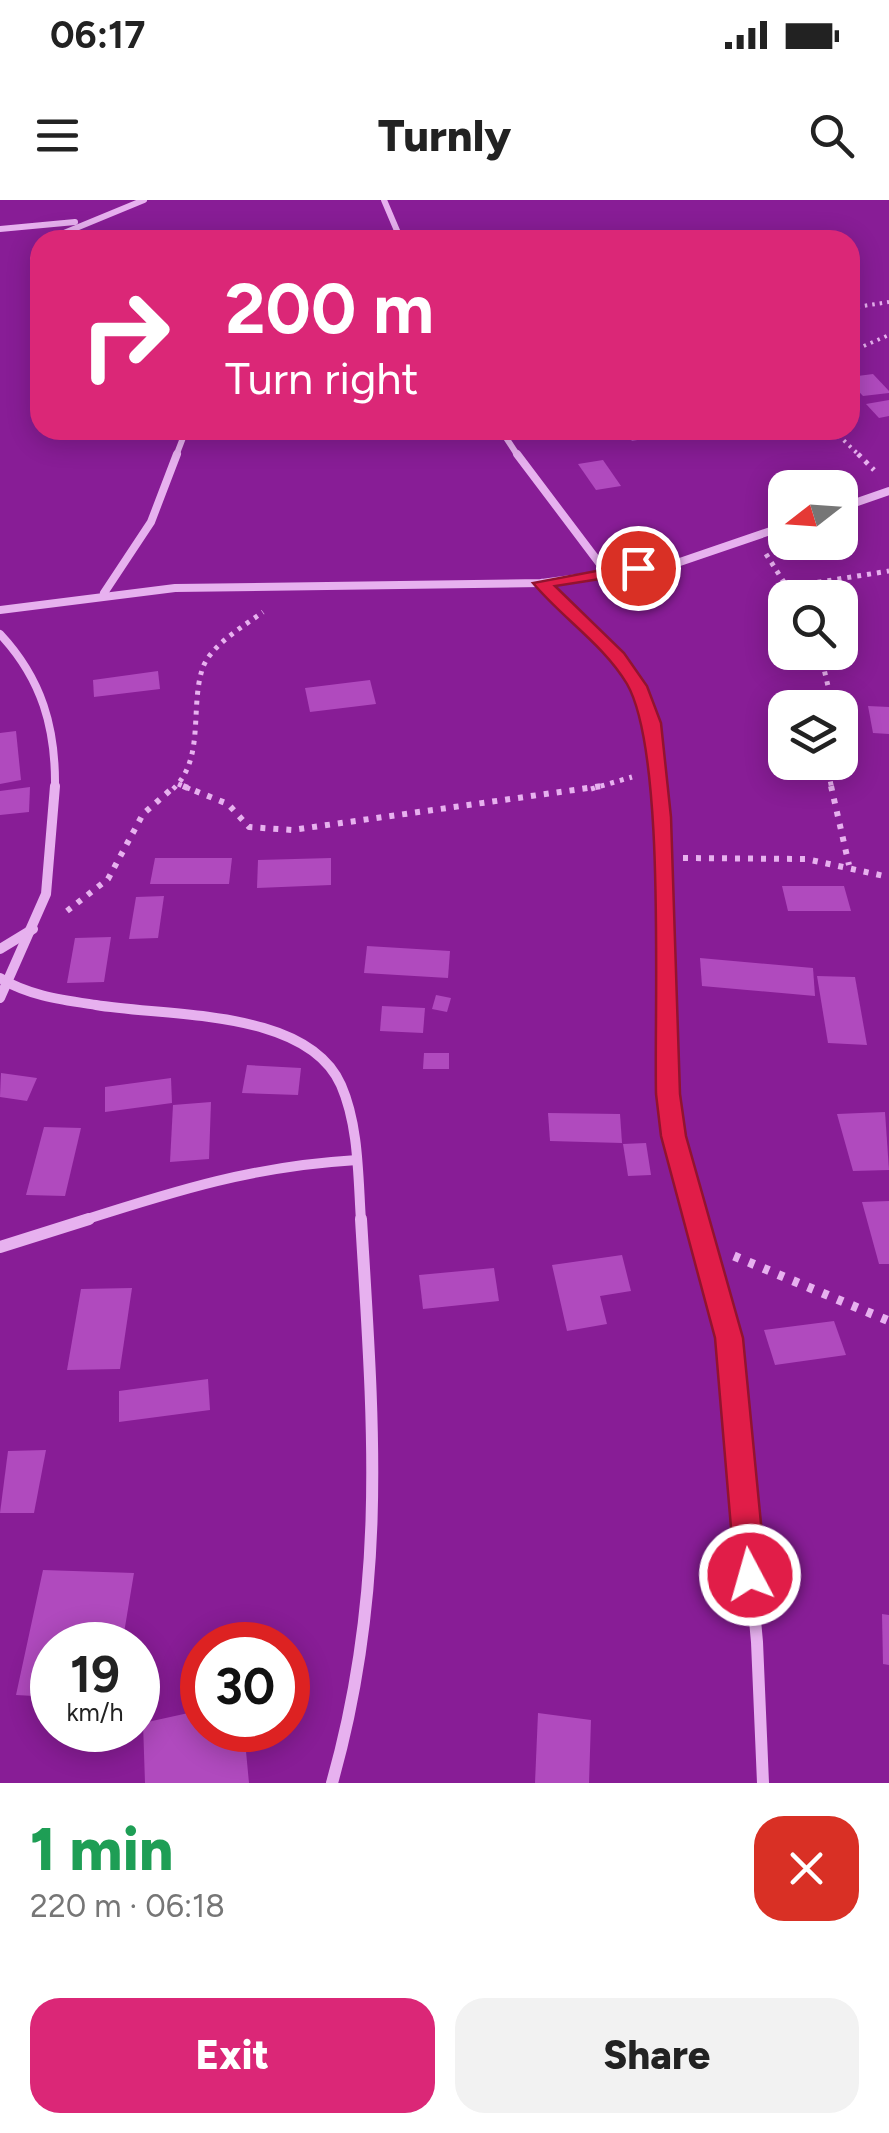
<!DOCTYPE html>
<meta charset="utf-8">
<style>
:root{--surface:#fff;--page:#f2f2f2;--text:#222;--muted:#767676;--accent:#db2777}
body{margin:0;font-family:Figtree,sans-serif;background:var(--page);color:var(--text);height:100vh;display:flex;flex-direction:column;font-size:38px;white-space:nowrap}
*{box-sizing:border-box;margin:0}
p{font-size:32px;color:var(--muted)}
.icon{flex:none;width:55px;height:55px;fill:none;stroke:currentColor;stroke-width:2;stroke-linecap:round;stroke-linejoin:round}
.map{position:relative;height:1583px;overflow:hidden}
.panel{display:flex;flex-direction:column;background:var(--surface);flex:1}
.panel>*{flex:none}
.top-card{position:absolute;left:30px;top:30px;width:830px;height:210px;border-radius:30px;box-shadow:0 5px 25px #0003;background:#db2777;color:#fff;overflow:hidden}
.needle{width:65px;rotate:253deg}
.buttons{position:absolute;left:768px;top:270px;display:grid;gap:20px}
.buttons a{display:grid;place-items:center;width:90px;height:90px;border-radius:20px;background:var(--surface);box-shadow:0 5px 25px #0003;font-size:50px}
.speed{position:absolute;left:30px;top:1422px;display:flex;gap:20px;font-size:50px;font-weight:700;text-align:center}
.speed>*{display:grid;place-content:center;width:130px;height:130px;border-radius:50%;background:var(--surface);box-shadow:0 5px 25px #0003;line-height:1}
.speed small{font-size:25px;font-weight:400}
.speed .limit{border:15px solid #d22;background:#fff;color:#111}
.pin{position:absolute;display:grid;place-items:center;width:85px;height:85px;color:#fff;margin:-42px;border:5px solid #fff;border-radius:50%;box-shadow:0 2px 10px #0007}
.me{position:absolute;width:110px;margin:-55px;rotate:354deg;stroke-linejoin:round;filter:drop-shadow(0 0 8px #0008)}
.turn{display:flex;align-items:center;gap:35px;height:210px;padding:0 30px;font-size:45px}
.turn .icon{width:130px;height:130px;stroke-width:2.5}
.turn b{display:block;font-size:70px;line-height:85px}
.round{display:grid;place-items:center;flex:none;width:105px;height:105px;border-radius:30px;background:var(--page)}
.summary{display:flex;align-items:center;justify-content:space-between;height:170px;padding:0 30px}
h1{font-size:60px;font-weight:800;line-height:75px;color:#1e9e55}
.cta{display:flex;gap:20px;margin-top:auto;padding:20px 30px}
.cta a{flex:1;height:115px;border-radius:30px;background:var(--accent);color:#fff;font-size:40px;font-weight:800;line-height:115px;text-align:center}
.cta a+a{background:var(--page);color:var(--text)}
.status{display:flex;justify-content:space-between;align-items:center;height:70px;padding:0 50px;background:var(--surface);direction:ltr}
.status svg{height:28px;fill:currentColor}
header{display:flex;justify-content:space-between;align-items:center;height:130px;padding:0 30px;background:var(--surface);font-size:45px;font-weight:800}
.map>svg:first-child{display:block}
</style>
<div class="status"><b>06:17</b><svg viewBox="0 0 49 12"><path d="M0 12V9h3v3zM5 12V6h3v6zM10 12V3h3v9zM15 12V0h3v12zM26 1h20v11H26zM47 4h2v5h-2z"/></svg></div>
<header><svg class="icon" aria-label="menu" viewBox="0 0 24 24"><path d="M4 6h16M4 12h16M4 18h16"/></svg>Turnly<svg class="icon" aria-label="search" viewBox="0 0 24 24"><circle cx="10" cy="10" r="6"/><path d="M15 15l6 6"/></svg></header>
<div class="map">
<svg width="889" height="1583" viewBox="0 0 889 1583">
<rect width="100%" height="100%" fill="#881d96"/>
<g fill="#b04abe">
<path d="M 873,174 L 889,191 L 889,193 L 863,196 L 850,182 L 850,177 Z"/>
<path d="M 889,200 L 889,216 L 879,218 L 866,204 Z"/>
<path d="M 623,230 L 654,230 L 659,236 L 632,241 Z"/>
<path d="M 603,260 L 621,286 L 596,290 L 578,264 Z"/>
<path d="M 158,471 L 160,489 L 94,497 L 93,480 Z"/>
<path d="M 370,480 L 376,504 L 310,512 L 305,488 Z"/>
<path d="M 868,506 L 889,507 L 889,534 L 873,533 Z"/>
<path d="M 16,531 L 21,580 L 0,584 L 0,533 Z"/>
<path d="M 30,587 L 29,612 L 0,615 L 0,591 Z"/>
<path d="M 155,658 L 232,658 L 229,684 L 150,684 Z"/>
<path d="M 331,658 L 331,685 L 257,688 L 258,660 Z"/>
<path d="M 782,686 L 844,686 L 851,711 L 788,711 Z"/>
<path d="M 164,696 L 158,738 L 129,739 L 136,697 Z"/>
<path d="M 111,737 L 104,782 L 67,783 L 75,738 Z"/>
<path d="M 367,746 L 450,751 L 448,778 L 364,773 Z"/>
<path d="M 700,758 L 813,768 L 815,796 L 702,786 Z"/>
<path d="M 817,776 L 855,777 L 867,845 L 828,843 Z"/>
<path d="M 436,795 L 451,798 L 447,812 L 432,809 Z"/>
<path d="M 382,806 L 425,808 L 423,833 L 380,831 Z"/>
<path d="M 424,853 L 449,853 L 449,869 L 423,869 Z"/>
<path d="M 247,865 L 301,868 L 298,895 L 242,893 Z"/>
<path d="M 1,873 L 37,878 L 27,901 L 0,897 Z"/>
<path d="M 171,878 L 172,903 L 105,912 L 105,887 Z"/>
<path d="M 211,902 L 209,959 L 170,962 L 173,905 Z"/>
<path d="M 885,912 L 889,970 L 853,971 L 837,914 Z"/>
<path d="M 548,913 L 620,914 L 622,943 L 550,941 Z"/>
<path d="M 44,927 L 81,928 L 65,996 L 26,995 Z"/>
<path d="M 646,943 L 651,975 L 628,976 L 623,944 Z"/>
<path d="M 889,1001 L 889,1064 L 879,1064 L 862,1002 Z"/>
<path d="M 622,1055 L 631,1091 L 600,1096 L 607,1124 L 567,1131 L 552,1065 Z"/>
<path d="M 494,1068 L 499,1101 L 423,1109 L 419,1075 Z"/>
<path d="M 132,1088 L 120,1169 L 67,1170 L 81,1089 Z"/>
<path d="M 834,1121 L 846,1155 L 775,1165 L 764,1130 Z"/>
<path d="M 208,1179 L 210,1210 L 119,1222 L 119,1191 Z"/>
<path d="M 46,1250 L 34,1313 L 0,1313 L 8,1251 Z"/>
<path d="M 43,1370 L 134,1373 L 122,1445 L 52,1445 L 52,1497 L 16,1495 Z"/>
<path d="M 882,1414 L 889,1415 L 889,1465 L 883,1464 Z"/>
<path d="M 202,1510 L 202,1530 L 244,1530 L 249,1583 L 145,1583 L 143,1523 Z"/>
<path d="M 538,1513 L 591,1520 L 589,1583 L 535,1583 Z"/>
</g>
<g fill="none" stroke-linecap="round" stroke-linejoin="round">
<g stroke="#e7b1ef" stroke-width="4" stroke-dasharray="2.5 5" stroke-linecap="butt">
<path d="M 850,108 L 889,102"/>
<path d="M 850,152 L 889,135"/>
<path d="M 833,230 L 860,256"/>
</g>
<g stroke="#e7b1ef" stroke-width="5" stroke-dasharray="4 6" stroke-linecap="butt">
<path d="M 858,254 L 874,270"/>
<path d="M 766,354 L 794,398"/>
<path d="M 788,387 L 889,371"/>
<path d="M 820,452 L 828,486 L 827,508"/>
<path d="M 826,562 L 832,589"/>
<path d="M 178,584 L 190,589"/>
<path d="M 173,589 C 205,559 190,509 202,470 C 209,446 244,426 263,412"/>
<path d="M 591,589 L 632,577"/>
</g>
<g stroke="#e7b1ef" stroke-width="6" stroke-dasharray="5 8" stroke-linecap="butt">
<path d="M 183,586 L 228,604 L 249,627 L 292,630 L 602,586"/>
<path d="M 831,586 L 849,665"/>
<path d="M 683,658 L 806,659 L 889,677"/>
<path d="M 67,711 L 108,679 L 143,614 L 175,586"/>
</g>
<path stroke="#e7b1ef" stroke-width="9" stroke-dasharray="6 10" stroke-linecap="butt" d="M 734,1056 L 889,1121"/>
<g stroke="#e7b1ef" stroke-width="6">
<path d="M 384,0 L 401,40"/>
<path d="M 0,29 L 75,22"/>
<path d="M 47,40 L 144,0"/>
<path d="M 40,47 L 33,59 L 40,74"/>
<path d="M 501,230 L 518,256"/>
<path d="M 176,256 L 186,230"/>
</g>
<g stroke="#e7b1ef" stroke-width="8">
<path d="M 517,254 L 606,372"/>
<path d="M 840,308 L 889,291"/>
<path d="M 542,383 C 624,462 645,471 658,589"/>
<path d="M 104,393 L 151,322 L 177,254"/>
<path d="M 0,410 L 175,388 L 542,383 L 671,365 L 785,326"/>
<path d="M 0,434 C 42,479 56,528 55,589"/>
</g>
<g stroke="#e7b1ef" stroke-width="10">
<path d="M 658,586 L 668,894 L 674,936 L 697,1021"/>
<path d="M 0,749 L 33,729"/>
<path d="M 0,778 C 29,796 63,800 96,805 C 167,817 307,808 341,885 C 359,926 358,977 361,1021"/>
<path d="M 0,798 L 46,694 L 55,586"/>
<path d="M 81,1021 C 178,990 254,966 357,960"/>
</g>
<g stroke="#e7b1ef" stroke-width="12">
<path d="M 697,1019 L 729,1137 L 757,1442 L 763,1583"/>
<path d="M 0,1047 L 89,1019"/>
<path d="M 332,1583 C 388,1385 373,1220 361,1019"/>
</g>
</g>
<path fill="#e11d48" stroke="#92132f" stroke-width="2.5" d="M 638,363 L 646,368 L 644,372 L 555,386 L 624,453 L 647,486 L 661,523 L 671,617 L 680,894 L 686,936 L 743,1138 L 766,1375 L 761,1386 L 750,1390 L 739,1386 L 735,1375 L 715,1138 L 661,936 L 656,894 C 654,805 666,552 627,484 C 603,444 562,418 533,383 Z"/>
</svg>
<div class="buttons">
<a><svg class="needle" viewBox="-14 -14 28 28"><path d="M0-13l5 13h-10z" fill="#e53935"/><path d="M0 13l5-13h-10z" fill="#767676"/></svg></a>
<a><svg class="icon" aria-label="search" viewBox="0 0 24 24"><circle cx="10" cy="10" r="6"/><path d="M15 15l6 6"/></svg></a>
<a><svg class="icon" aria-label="layers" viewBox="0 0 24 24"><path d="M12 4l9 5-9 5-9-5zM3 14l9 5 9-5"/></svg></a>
</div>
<div class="speed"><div>19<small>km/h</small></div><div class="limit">30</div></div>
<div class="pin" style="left:638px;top:368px;background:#d93025"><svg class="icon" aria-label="arrive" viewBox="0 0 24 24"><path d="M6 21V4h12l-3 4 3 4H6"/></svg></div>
<svg class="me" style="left:750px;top:1375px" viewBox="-20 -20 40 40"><circle r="17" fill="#e11d48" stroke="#fff" stroke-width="3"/><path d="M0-11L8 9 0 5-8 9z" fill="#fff"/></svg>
<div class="top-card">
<div class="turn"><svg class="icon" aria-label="right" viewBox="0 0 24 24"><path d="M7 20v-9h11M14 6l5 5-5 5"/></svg><div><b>200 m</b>Turn right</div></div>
</div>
</div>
<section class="panel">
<div class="summary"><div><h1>1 min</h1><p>220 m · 06:18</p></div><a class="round" style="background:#d93025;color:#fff"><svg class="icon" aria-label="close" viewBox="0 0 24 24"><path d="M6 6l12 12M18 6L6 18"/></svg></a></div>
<div class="cta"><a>Exit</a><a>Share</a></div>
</section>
